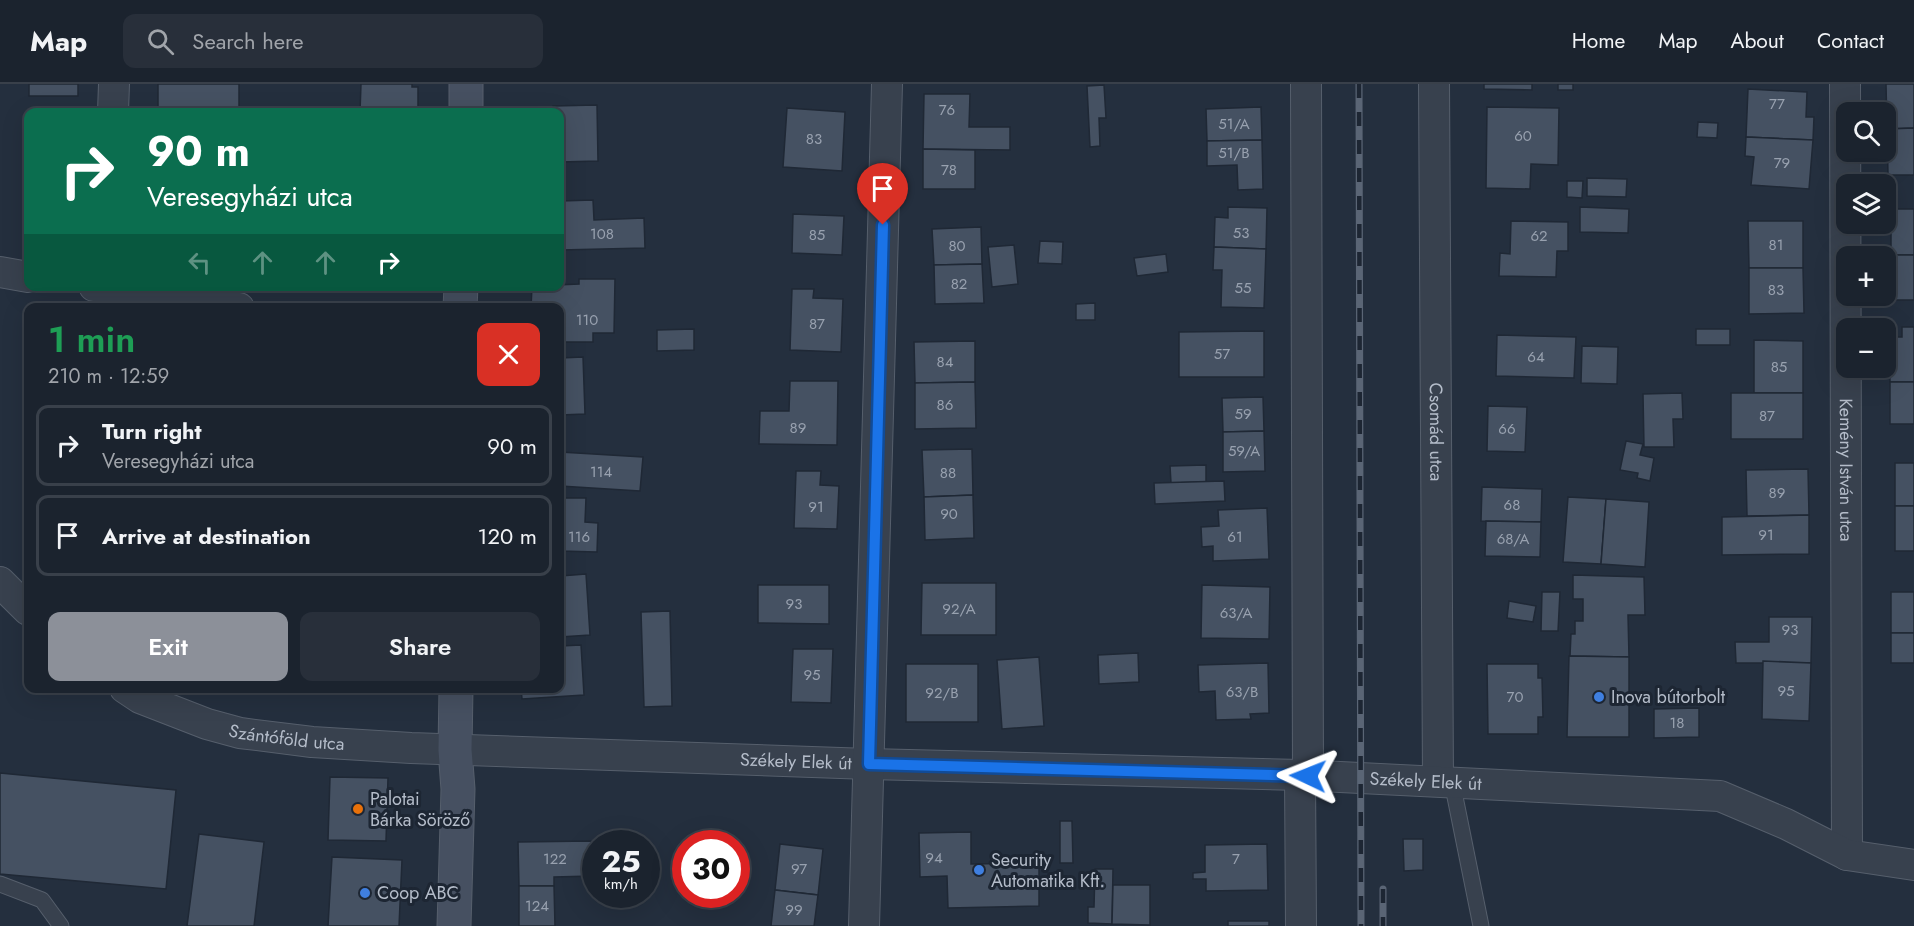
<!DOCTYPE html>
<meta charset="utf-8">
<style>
:root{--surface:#1b232e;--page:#282f3a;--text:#f1f3f6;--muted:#a0a4aa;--line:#39404a;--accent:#8c9099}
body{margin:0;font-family:Jost,sans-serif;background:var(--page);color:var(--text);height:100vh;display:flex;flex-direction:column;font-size:22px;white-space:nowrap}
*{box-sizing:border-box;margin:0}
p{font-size:20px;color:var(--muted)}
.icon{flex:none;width:33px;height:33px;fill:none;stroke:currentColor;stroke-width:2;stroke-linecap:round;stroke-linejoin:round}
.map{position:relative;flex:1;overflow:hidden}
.side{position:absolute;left:24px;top:219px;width:540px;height:390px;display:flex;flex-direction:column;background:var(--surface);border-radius:12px;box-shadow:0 6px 24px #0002,0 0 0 2px var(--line)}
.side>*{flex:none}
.guide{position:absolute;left:24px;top:24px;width:540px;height:183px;border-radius:12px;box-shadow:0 6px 24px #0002,0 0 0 2px var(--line);background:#0b6e4f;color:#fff;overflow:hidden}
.buttons{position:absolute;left:1836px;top:18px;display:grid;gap:12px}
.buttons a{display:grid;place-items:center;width:60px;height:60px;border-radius:12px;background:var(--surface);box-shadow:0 6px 24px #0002,0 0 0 2px var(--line);font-size:30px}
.speed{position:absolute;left:582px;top:746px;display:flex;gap:12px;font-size:30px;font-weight:700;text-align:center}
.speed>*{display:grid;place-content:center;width:78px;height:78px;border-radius:50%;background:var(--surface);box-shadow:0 6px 24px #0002,0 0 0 2px var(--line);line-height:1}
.speed small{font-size:15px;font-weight:400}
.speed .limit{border:9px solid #d22;background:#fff;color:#111}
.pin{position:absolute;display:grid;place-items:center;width:51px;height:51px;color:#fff;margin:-62px -26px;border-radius:50% 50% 50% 0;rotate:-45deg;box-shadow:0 0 6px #0007}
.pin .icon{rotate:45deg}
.me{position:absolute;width:66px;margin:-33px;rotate:272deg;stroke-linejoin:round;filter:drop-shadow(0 0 4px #0008)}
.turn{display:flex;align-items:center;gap:21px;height:126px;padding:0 24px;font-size:27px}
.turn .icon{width:78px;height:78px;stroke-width:2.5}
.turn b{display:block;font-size:42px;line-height:51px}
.lanes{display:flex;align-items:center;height:57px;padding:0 24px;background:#0003;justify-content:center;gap:30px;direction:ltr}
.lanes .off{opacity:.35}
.round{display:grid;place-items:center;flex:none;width:63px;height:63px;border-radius:12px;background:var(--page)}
.summary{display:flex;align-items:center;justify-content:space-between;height:102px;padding:0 24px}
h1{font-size:36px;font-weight:600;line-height:45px;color:#1e9e55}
.cta{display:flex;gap:12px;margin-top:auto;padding:12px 24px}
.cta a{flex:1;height:69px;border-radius:12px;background:var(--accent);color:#fff;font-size:24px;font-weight:600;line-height:69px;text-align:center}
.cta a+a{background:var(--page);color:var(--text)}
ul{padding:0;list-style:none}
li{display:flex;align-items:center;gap:18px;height:81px;margin:0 12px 9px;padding:0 12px;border:3px solid var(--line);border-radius:12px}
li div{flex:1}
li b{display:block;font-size:22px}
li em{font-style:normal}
header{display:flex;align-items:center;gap:36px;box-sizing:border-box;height:84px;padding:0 30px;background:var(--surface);border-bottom:2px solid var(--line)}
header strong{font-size:28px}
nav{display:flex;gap:33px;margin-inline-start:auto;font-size:21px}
.search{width:420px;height:54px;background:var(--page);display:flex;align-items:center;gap:15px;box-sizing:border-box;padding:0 21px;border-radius:12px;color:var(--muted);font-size:22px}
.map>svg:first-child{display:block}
</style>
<header>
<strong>Map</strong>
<div class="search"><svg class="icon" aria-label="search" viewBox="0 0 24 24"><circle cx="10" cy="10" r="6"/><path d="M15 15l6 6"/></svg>Search here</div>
<nav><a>Home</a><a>Map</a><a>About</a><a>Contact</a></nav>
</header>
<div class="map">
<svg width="1914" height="842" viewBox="0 0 1914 842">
<rect width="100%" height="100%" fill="#242f3e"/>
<g fill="#455162" stroke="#1f2835" stroke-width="1.5">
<rect x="29" y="0" width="49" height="12"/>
<path d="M 158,0 L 239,0 L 239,26 L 158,25 Z"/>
<path d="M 361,0 L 412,0 L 412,3 L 418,3 L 418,28 L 360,28 Z"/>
<path d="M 1484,0 L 1532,0 L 1532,6 L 1484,5 Z"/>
<rect x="1558" y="0" width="15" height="6"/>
<path d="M 1886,0 L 1914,0 L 1914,44 L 1887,45 Z"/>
<path d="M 1104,1 L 1106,34 L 1099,34 L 1100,62 L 1090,63 L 1087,2 Z"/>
<path d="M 1748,5 L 1807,8 L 1806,33 L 1814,33 L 1813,56 L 1746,53 Z"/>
<path d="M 924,10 L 970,10 L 969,43 L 1010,43 L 1010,66 L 923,65 Z"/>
<path d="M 597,21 L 598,77 L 560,78 L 560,28 L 553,28 L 553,22 Z"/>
<path d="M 1261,23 L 1262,56 L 1207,57 L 1206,25 Z"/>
<path d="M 1487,23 L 1559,24 L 1558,81 L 1531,80 L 1530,105 L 1486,104 Z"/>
<path d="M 787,24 L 845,28 L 842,87 L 783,83 Z"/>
<path d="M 157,25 L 205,26 L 205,28 L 157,28 Z"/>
<path d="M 1698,38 L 1718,39 L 1717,54 L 1697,53 Z"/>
<path d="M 1914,44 L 1914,91 L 1888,91 L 1887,45 Z"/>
<path d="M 1746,53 L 1813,56 L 1809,105 L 1751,101 L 1754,73 L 1745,72 Z"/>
<path d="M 1262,56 L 1263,105 L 1238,106 L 1237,81 L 1207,82 L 1207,57 Z"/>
<path d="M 923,65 L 975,66 L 975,105 L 923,105 Z"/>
<path d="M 1587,94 L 1627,95 L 1626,113 L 1587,112 Z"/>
<path d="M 1567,97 L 1583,97 L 1582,114 L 1567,113 Z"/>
<path d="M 593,116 L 594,136 L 644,134 L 645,164 L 560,166 L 560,117 Z"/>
<path d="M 1228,123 L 1267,124 L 1266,165 L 1214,163 L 1215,133 L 1228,134 Z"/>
<path d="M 1580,123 L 1629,125 L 1628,149 L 1580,148 Z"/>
<rect x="1891" y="125" width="23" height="46"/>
<path d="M 793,130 L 844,132 L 842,171 L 792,169 Z"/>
<path d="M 1511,137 L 1568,138 L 1568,167 L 1557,167 L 1556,193 L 1499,192 L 1500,169 L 1510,170 Z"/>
<path d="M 1748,137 L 1803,137 L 1803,184 L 1749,184 Z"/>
<path d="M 981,143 L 982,180 L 934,181 L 932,145 Z"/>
<path d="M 1040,157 L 1063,158 L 1062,180 L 1038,179 Z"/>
<path d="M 1014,161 L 1018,200 L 992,203 L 988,163 Z"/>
<path d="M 1214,163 L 1266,165 L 1264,224 L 1221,223 L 1222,186 L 1213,186 Z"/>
<path d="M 1166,170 L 1168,188 L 1137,192 L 1134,174 Z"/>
<rect x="1891" y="171" width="23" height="45"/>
<path d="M 982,180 L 984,219 L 935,220 L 934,181 Z"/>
<path d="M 1749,184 L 1803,184 L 1804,229 L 1749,230 Z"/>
<path d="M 579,195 L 615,195 L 614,249 L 593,249 L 593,258 L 560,258 L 560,224 L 531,224 L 532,202 L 579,200 Z"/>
<path d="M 792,205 L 814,205 L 813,214 L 843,215 L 841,268 L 790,266 Z"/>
<path d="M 1095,219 L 1095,236 L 1076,236 L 1076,220 Z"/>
<path d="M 1902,243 L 1914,243 L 1914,298 L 1890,298 L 1889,253 L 1902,253 Z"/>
<path d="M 694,245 L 694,266 L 657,267 L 657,246 Z"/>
<rect x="1696" y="245" width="34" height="16"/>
<path d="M 1264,247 L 1264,293 L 1179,293 L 1179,248 Z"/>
<path d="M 1497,251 L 1576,253 L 1574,294 L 1496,292 Z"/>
<path d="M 1754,256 L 1803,257 L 1803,309 L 1754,309 Z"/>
<path d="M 975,257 L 975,298 L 915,299 L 914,258 Z"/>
<path d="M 1582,262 L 1618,263 L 1617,300 L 1581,299 Z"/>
<path d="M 583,273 L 585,330 L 560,331 L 560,274 Z"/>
<path d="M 790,297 L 838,297 L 837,361 L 759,360 L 760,327 L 789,327 Z"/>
<path d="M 975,298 L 976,344 L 915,345 L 915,299 Z"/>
<rect x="1890" y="298" width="24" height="42"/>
<path d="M 1682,309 L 1683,335 L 1673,335 L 1674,363 L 1644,363 L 1643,310 Z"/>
<rect x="1731" y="309" width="72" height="46"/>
<path d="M 1263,313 L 1264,347 L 1223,348 L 1222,314 Z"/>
<path d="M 1488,322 L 1527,323 L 1525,368 L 1487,367 Z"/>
<path d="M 1264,347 L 1265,387 L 1223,388 L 1223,348 Z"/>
<path d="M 1626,357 L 1643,360 L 1640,371 L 1654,374 L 1650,397 L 1637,394 L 1638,389 L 1620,386 Z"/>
<path d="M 972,365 L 973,411 L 924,413 L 922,366 Z"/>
<path d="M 560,368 L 643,373 L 640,407 L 560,402 Z"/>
<rect x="1895" y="379" width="19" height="43"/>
<path d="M 1206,381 L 1206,398 L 1171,399 L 1170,382 Z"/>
<path d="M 1808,385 L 1809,431 L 1747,432 L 1746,386 Z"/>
<path d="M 796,387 L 821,387 L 820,401 L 839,402 L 837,445 L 794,444 Z"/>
<path d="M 1224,397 L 1225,417 L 1155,420 L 1154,399 Z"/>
<path d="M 1482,403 L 1542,405 L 1541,438 L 1481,437 Z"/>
<path d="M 973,411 L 974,454 L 925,456 L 924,413 Z"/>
<path d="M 1568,413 L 1606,415 L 1601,480 L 1563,478 Z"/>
<path d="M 560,414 L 586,414 L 585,438 L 598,439 L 597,468 L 560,467 Z"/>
<path d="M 1606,415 L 1649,418 L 1645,483 L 1601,480 Z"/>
<rect x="1895" y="422" width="19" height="45"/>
<path d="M 1267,424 L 1269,475 L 1213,477 L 1213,462 L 1202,463 L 1201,443 L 1219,442 L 1218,426 Z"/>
<path d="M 1809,431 L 1809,470 L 1722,471 L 1722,433 Z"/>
<path d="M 1486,437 L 1541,438 L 1540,473 L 1485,472 Z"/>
<path d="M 586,490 L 590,551 L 560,553 L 560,492 Z"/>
<path d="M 1573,491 L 1644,493 L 1645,531 L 1628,531 L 1629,573 L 1570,572 L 1571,550 L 1575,550 L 1575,537 L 1583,537 L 1583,515 L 1573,515 Z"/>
<path d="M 922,499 L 996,499 L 996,551 L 921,551 Z"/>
<path d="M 758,501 L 829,501 L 829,540 L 758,539 Z"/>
<path d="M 1202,501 L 1270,503 L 1269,555 L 1201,554 Z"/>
<path d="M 1542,508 L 1560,508 L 1558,547 L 1541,547 Z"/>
<rect x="1891" y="508" width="23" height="41"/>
<path d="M 1509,517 L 1536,522 L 1533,538 L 1507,534 Z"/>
<path d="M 670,527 L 672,622 L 644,623 L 641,528 Z"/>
<path d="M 1769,533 L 1812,533 L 1811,579 L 1736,579 L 1735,558 L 1769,558 Z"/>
<rect x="1891" y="549" width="23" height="30"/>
<path d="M 581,561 L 584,611 L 522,615 L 521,604 L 560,604 L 560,562 Z"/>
<path d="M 793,565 L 833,565 L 831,619 L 791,618 Z"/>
<path d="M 1138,569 L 1139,598 L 1099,600 L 1098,571 Z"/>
<path d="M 1569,572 L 1629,573 L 1629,653 L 1567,653 Z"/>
<path d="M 1039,573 L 1044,642 L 1002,645 L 997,576 Z"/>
<path d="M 1763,577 L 1811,579 L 1809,637 L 1762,635 Z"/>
<path d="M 1268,579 L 1269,629 L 1250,630 L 1251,635 L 1216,636 L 1215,607 L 1199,608 L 1198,581 Z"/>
<rect x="906" y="580" width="72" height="58"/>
<path d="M 1487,580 L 1538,580 L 1538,594 L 1542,594 L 1543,633 L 1538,633 L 1538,650 L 1488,650 Z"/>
<path d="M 1699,624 L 1699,653 L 1654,654 L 1654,625 Z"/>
<path d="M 0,689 L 176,706 L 166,805 L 0,790 Z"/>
<path d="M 330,693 L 388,694 L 386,757 L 328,756 Z"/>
<path d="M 1060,737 L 1072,737 L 1073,779 L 1060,779 Z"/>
<path d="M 971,748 L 971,780 L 1039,779 L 1039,822 L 948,824 L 947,792 L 920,793 L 919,749 Z"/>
<path d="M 199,750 L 264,758 L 254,842 L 187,842 Z"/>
<path d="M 1403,755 L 1423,755 L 1423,786 L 1404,787 Z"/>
<path d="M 592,757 L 593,792 L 554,793 L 554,802 L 519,802 L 518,758 Z"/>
<path d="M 780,760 L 823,765 L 818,811 L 775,806 Z"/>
<path d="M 1267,760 L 1268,806 L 1206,807 L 1206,795 L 1193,795 L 1193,789 L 1205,788 L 1205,761 Z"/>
<path d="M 332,773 L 402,776 L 399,842 L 328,842 Z"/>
<path d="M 1095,785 L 1113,785 L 1112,840 L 1088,839 L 1088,823 L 1094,823 Z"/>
<path d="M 1113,801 L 1150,801 L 1150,841 L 1112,840 Z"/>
<path d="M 519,802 L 554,802 L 555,842 L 519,842 Z"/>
<path d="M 775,806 L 818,811 L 814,842 L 771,842 Z"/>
<rect x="1228" y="837" width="41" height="5"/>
</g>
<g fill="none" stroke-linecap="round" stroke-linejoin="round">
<defs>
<g id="lane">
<path d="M 1452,698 L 1481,842"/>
<path d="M 0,800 L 42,816 L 61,842"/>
</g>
<g id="street">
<path d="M 1306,0 L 1308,691"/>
<path id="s1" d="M 1434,0 L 1438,697"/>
<path id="s2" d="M 1845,0 L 1847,771"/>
<path d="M 113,28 L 114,0"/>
<path d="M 0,188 L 28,193"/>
<path d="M 94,202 L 239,224"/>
<path d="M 0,498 L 28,526"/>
<path id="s3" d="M 125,604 L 140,614 L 207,640 L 240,649 L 312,658 L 411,664 L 869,680 L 1300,691 L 1720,712 L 1786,740 L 1847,771 L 1914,781"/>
<path d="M 1300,691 L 1301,842"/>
<path d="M 864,842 L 887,0"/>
</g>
<g id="secondary">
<path d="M 466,28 L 466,0"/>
<path d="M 460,224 L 461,202"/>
<path d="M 454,842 L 458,705 L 455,666 L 456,604"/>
</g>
</defs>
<use href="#lane" stroke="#565f6c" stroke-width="17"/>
<use href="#street" stroke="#565f6c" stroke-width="32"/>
<use href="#secondary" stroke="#565f6c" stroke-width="35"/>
<use href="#lane" stroke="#38414e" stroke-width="15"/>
<use href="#street" stroke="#38414e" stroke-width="30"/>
<use href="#secondary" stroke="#465061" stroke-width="33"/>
<defs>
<g id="rail">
<path d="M 1359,0 L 1361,842"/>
<path d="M 1383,805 L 1383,842"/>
</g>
</defs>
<use href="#rail" stroke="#5a6575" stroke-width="7"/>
<use href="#rail" stroke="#1d2633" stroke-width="4.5" stroke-dasharray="14" stroke-linecap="butt"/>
</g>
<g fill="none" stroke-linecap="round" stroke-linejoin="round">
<defs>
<path id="route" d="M 883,141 L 869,680 L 1308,692"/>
</defs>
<use href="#route" stroke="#114b97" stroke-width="15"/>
<use href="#route" stroke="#1a73e8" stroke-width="10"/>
</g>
<g fill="#3f7fe0" stroke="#1d2633" stroke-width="2">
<circle cx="1599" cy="613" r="6"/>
<circle cx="979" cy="786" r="6"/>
<circle cx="365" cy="809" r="6"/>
</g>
<circle fill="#e8710a" stroke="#1d2633" stroke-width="2" cx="358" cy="725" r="6"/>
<g text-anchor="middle" stroke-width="6" stroke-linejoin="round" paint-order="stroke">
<g font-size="15" fill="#98a1af">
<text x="1777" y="25">77</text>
<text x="947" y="31">76</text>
<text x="1234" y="45">51/A</text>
<text x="1523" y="57">60</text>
<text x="814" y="60">83</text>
<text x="1234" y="74">51/B</text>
<text x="1782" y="84">79</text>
<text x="949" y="91">78</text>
<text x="1241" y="154">53</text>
<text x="602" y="155">108</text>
<text x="817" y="156">85</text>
<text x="1539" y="157">62</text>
<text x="1776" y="166">81</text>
<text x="957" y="167">80</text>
<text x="959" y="205">82</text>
<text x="1243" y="209">55</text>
<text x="1776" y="211">83</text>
<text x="587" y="241">110</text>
<text x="817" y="245">87</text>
<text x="1222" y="275">57</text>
<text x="1536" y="278">64</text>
<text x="945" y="283">84</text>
<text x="1779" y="288">85</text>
<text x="945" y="326">86</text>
<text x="1243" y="335">59</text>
<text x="1767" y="337">87</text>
<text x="798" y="349">89</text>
<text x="1507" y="350">66</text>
<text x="1244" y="372">59/A</text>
<text x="601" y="393">114</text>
<text x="948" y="394">88</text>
<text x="1777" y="414">89</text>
<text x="1512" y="426">68</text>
<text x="816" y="428">91</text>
<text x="949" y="435">90</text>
<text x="1766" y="456">91</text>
<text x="579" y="458">116</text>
<text x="1235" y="458">61</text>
<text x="1513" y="460">68/A</text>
<text x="794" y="525">93</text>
<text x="959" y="530">92/A</text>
<text x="1236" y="534">63/A</text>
<text x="1790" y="551">93</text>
<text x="812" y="596">95</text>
<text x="1786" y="612">95</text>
<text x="1242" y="613">63/B</text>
<text x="942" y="614">92/B</text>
<text x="1515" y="618">70</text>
<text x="1677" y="644">18</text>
<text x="934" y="779">94</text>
<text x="555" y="780">122</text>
<text x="1236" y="780">7</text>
<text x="799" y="790">97</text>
<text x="537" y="827">124</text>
<text x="794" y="831">99</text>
</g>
<g font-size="18" fill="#b4bcc9" stroke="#1d2633">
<text dy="6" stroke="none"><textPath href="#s1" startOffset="348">Csomád utca</textPath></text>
<text dy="6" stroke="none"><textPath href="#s2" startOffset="386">Kemény István utca</textPath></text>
<text dy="6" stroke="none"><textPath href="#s3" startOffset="171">Szántóföld utca</textPath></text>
<text dy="6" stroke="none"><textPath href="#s3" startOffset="681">Székely Elek út</textPath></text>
<text dy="6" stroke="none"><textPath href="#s3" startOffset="1311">Székely Elek út</textPath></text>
</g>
<g font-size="18" fill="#b4bcc9" stroke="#1d2633" text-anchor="start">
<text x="1611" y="619">Inova bútorbolt</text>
<text x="370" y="721">Palotai<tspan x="370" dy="21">Bárka Söröző</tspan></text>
<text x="991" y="782">Security<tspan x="991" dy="21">Automatika Kft.</tspan></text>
<text x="377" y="815">Coop ABC</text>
</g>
</g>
</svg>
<div class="buttons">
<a><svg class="icon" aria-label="search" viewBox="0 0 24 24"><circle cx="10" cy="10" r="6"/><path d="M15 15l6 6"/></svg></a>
<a><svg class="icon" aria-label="layers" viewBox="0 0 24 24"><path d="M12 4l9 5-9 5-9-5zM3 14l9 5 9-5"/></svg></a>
<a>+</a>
<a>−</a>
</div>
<div class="speed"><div>25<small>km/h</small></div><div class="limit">30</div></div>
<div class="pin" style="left:883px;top:141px;background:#d93025"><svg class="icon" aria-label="arrive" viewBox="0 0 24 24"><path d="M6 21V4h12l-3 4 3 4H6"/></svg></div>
<svg class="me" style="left:1308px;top:692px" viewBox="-20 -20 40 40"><path d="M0-17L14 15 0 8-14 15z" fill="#1a73e8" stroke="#fff" stroke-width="4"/></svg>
<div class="guide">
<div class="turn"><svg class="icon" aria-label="right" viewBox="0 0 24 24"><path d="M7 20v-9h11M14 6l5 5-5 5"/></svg><div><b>90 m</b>Veresegyházi utca</div></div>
<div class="lanes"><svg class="icon off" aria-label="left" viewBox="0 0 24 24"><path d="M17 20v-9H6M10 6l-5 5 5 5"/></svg><svg class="icon off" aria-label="ahead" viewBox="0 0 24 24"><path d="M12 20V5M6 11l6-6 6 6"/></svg><svg class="icon off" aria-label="ahead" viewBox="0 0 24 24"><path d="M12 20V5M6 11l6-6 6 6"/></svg><svg class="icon" aria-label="right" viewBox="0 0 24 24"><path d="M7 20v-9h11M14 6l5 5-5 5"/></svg></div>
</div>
<section class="side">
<div class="summary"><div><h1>1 min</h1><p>210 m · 12:59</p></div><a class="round" style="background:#d93025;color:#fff"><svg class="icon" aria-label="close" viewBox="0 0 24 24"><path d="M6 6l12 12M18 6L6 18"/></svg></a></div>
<ul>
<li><svg class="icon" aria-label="right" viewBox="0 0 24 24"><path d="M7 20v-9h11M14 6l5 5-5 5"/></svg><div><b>Turn right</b><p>Veresegyházi utca</p></div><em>90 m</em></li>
<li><svg class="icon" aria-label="arrive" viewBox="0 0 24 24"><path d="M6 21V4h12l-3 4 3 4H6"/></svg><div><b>Arrive at destination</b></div><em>120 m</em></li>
</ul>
<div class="cta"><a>Exit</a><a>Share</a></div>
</section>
</div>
